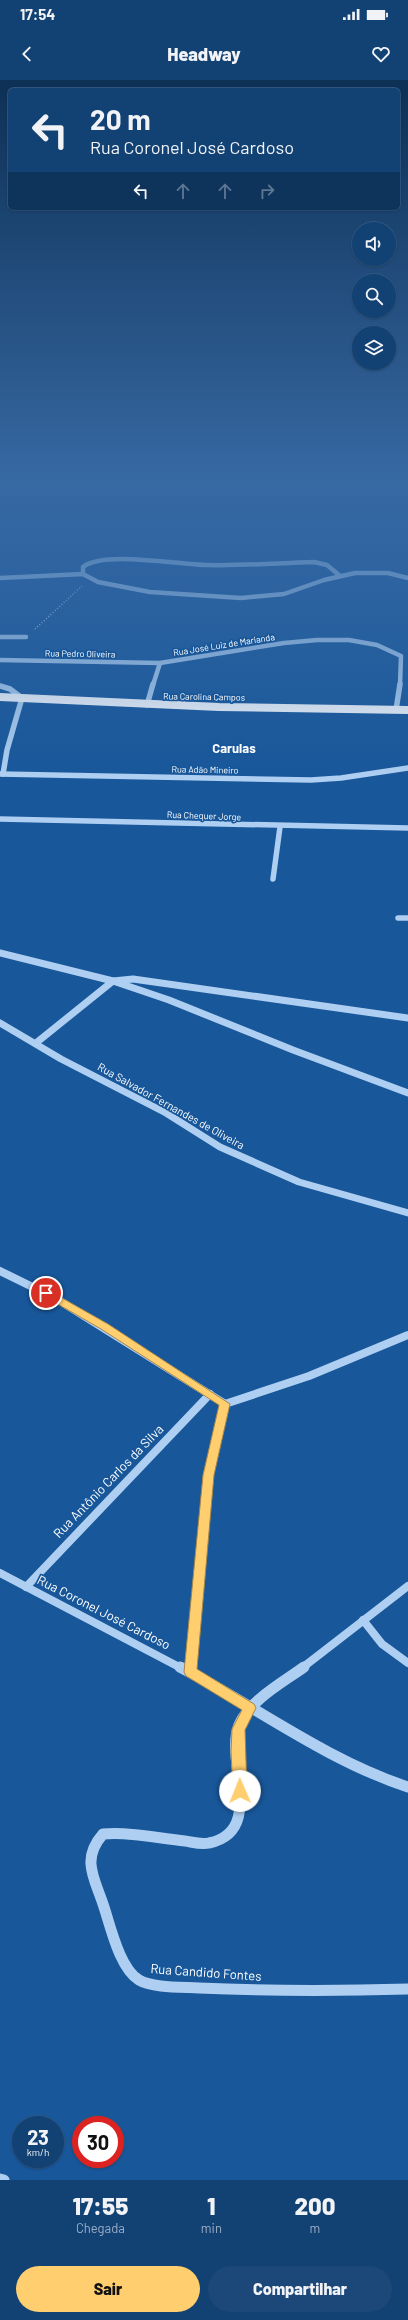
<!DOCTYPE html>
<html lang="pt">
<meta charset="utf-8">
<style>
:root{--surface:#124174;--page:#1b4879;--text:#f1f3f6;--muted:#9cafc5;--line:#315a86;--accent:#ffce6e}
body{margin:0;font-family:Barlow,sans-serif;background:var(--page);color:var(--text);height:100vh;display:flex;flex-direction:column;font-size:15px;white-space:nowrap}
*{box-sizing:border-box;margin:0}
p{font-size:13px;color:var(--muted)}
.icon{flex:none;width:22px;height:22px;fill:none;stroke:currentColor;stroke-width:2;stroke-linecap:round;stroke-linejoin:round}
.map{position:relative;height:2100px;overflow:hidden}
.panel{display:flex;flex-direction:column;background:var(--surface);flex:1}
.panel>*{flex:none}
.top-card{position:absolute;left:8px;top:8px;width:392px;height:122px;border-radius:6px;box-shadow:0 1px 3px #0004,0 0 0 1px var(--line);background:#124174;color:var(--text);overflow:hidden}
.buttons{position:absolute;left:352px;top:142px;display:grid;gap:8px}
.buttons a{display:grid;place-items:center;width:44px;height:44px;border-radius:50%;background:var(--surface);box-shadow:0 1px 3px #0004,0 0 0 1px var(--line);font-size:20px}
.speed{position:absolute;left:12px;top:2036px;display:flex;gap:8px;font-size:20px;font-weight:700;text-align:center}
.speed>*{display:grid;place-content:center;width:52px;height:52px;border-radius:50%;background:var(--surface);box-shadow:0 1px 3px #0004,0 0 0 1px var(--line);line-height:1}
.speed small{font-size:10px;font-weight:400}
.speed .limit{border:6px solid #d22;background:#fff;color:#111}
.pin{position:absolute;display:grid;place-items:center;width:34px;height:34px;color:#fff;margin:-17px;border:2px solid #fff;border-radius:50%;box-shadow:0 1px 4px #0007}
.me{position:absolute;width:44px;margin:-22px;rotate:359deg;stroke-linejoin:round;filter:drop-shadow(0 0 3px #0008)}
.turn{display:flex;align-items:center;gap:14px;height:84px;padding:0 16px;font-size:18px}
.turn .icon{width:52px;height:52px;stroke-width:2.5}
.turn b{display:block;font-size:28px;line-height:34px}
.lanes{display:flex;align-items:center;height:38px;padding:0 16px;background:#0003;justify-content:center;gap:20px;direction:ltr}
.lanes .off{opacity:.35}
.eta{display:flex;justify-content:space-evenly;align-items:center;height:68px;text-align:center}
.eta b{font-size:24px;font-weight:800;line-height:28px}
.cta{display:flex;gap:8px;margin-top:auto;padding:8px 16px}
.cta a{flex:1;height:46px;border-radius:24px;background:var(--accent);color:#111;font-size:16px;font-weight:800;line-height:46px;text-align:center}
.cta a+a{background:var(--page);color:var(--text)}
.status{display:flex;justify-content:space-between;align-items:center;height:28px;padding:0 20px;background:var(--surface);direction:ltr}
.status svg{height:11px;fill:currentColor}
header{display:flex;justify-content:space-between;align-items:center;height:52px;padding:0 16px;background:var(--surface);font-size:18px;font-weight:800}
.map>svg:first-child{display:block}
</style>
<div class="status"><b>17:54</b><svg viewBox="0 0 49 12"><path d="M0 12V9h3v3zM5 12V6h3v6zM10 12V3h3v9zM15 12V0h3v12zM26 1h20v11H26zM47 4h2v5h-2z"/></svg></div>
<header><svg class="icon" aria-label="back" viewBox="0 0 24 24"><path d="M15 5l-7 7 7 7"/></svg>Headway<svg class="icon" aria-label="heart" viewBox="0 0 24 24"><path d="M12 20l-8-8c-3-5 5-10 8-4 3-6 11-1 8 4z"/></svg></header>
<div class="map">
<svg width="408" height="2100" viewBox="0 0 408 2100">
<rect width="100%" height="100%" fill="#18579a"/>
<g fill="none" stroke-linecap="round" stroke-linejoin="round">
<path stroke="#aecff1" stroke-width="1.5" stroke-dasharray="1 2" stroke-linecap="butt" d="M 35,549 L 82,506"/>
<g stroke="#aecff1" stroke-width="4.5">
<path d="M 83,494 L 83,487 C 103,470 179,485 207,485 C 242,486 278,483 314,482 L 327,485 L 339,495"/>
<path d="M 0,498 L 83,494 L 98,502 L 150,512 L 241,518 L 284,514 L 324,500 L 355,493 L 388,493 L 408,498"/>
<path d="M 0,557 L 26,557"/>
<path d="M 0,580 L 160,583 L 284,563 L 317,560 L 349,560 L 377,565 L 401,576 L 400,605"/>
<path d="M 153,605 L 160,583"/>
</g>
<g stroke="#aecff1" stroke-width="5.5">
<path d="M 0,606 L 10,609 L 22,618 L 7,670 L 3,694"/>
<path d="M 147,625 L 153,604"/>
<path d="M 396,630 L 400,604"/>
<path d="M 0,694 L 311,700 L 341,698 L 408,688"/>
<path d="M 0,739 L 408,748"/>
<path d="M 273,799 L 280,747"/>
<path d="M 398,838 L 408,838"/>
</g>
<g stroke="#aecff1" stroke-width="7">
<path d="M 0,873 L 113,901 L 169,920 L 293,970 L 408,1013"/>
<path d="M 0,943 L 61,979 L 166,1033 L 220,1067 L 299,1102 L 408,1133"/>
<path d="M 36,963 L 113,901 L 133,899 L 408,938"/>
</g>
<g stroke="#aecff1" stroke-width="8">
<path d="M 0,1191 L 57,1219 L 225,1324 L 209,1395 L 190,1588"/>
<path d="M 225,1324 L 309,1296 L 408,1255"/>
<path d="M 0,1493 L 181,1588"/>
<path d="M 26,1507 L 210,1314"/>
<path d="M 363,1540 L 382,1564 L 408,1583"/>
<path d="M 302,1588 L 408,1506"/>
</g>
<g stroke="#aecff1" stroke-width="11">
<path d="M 180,1587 C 255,1626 326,1680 408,1707"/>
<path d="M 304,1587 C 282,1603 250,1620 239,1645 C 224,1680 266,1751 209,1763 C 201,1765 192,1762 185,1761 C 157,1758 131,1752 103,1754 C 81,1779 94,1797 103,1824 C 110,1844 119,1888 139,1900 C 152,1908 183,1907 199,1908 C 268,1911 338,1911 408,1909"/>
<path d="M 190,1592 L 191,1587"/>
<path d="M 0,2099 L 4,2100"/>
</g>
<path stroke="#f8fbff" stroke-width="8" d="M 0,617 L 219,627 L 408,630"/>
</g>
<linearGradient id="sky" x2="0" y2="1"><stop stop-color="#0d3055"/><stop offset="0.58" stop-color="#3769a3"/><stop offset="1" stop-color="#3769a3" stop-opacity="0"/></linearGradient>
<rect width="408" height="697" fill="url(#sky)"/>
<path fill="#ffce6e" stroke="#a68648" d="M 46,1209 L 108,1244 L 230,1324 L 214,1395 L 197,1589 L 254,1624 L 256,1628 L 245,1650 L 247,1711 L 245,1715 L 240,1717 L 235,1715 L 233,1711 L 231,1672 L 232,1649 L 242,1630 L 186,1596 L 184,1592 L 203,1395 L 219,1325 L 101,1249 L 42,1215 L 42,1210 Z"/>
<g text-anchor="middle" stroke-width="3.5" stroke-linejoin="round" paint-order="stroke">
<g font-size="9" fill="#fff" stroke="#18579a">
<text transform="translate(224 565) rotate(-9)" y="3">Rua José Luiz de Marianda</text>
<text transform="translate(80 574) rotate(1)" y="3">Rua Pedro Oliveira</text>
<text transform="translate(204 617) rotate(1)" y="3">Rua Carolina Campos</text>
<text transform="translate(205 690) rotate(1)" y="3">Rua Adão Mineiro</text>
<text transform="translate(204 736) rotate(2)" y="3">Rua Chequer Jorge</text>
</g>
<g font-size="11" fill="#fff" stroke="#18579a">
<text transform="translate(171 1026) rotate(29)" y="4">Rua Salvador Fernandes de Oliveira</text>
</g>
<g font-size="13" font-weight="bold" fill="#fff" stroke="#18579a">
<text x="234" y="673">Carulas</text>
</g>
<g font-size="13" fill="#fff" stroke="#18579a">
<text transform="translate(108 1401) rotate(-46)" y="5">Rua Antônio Carlos da Silva</text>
<text transform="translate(104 1532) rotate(27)" y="5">Rua Coronel José Cardoso</text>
<text transform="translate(206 1892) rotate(4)" y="5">Rua Candido Fontes</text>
</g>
</g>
</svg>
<div class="buttons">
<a><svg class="icon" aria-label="sound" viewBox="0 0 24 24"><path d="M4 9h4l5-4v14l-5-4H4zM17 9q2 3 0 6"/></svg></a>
<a><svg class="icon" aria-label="search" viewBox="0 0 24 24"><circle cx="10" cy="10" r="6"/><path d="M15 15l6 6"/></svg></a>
<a><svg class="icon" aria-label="layers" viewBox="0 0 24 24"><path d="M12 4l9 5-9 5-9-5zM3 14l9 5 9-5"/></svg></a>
</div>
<div class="speed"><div>23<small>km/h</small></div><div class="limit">30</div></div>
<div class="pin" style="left:46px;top:1213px;background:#d93025"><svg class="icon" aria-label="arrive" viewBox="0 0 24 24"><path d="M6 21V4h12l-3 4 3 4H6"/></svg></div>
<svg class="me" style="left:240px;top:1711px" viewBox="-20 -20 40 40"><circle r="19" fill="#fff"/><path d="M0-13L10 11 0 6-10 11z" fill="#ffce6e"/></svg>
<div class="top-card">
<div class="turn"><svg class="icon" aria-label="left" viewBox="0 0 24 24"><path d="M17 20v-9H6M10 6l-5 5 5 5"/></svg><div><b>20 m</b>Rua Coronel José Cardoso</div></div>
<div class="lanes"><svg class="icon" aria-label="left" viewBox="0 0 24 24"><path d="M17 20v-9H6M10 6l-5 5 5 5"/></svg><svg class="icon off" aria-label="ahead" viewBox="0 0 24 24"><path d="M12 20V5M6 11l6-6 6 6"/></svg><svg class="icon off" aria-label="ahead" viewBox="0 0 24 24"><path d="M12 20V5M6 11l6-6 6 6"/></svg><svg class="icon off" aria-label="right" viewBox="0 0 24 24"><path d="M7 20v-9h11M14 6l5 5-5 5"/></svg></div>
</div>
</div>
<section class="panel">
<div class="eta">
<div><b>17:55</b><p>Chegada</p></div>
<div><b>1</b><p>min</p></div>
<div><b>200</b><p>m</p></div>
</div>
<div class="cta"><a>Sair</a><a>Compartilhar</a></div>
</section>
